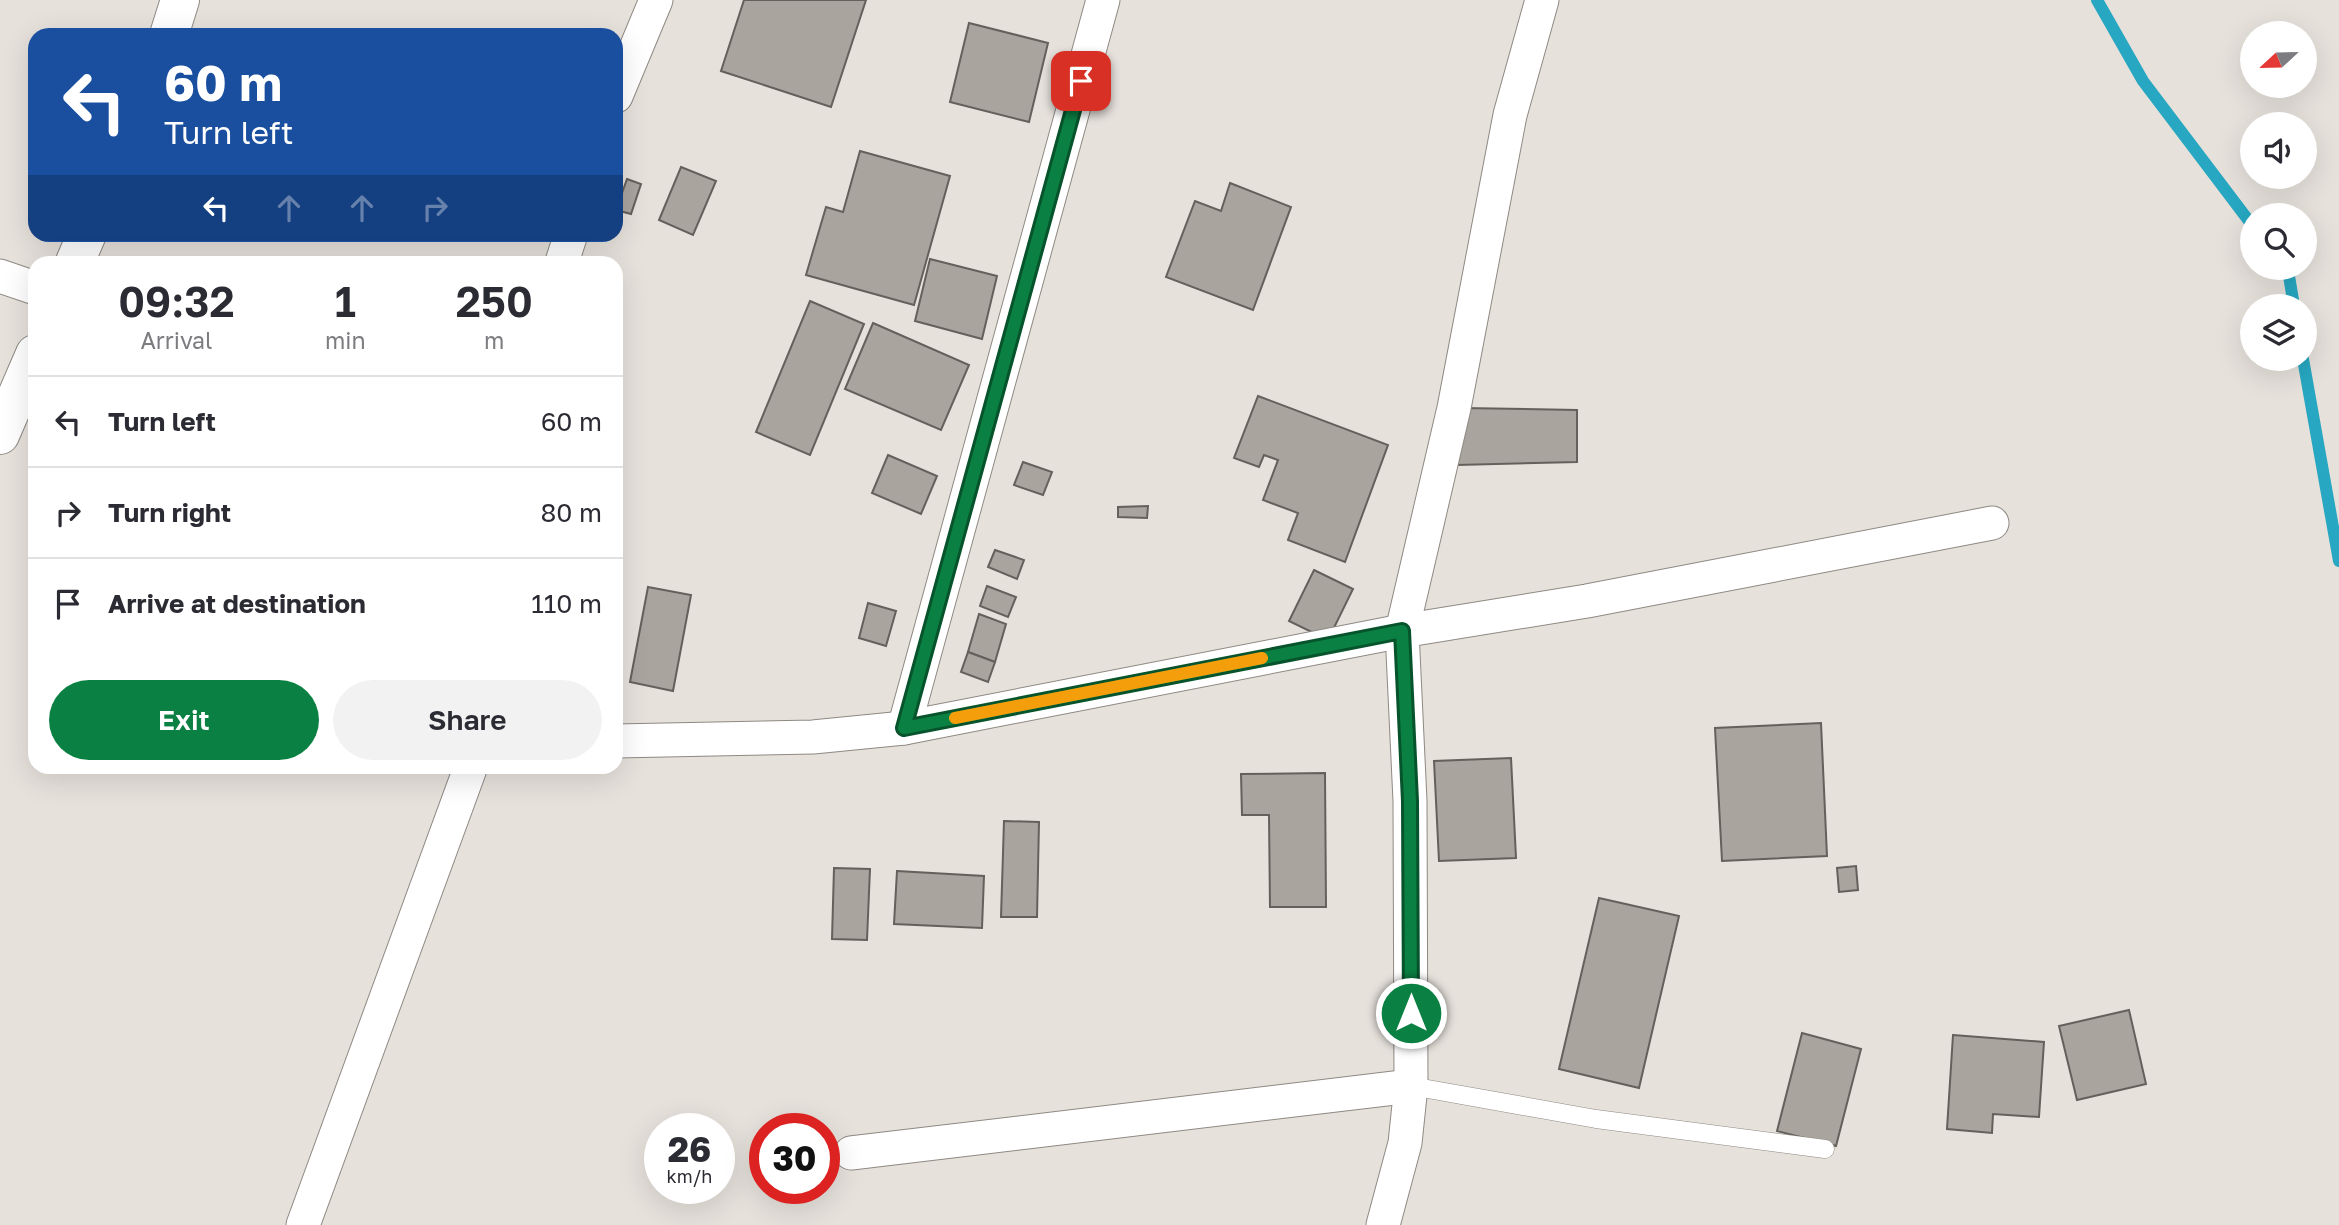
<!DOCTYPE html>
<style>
:root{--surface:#fff;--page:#f2f2f3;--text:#2b2b33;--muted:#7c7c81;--line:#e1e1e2;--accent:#0b8043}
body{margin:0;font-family:"Golos Text",sans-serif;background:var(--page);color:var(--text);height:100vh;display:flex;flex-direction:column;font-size:26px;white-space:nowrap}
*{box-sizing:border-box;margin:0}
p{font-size:23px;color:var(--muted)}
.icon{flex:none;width:38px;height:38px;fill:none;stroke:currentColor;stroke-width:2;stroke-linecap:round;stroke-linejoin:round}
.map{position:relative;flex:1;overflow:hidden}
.panel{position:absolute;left:28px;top:256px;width:595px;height:518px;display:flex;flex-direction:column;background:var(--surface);border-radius:21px;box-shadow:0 7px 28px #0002}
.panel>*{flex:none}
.hud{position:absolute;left:28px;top:28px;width:595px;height:214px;border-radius:21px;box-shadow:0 7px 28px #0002;background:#1a4fa0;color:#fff;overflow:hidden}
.needle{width:46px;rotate:248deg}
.tools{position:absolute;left:2240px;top:21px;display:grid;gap:14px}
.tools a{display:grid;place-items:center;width:77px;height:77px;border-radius:50%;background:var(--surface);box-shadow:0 7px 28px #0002;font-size:35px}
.speed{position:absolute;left:644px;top:1113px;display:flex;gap:14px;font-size:35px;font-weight:700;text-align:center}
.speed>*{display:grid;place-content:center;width:91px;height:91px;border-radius:50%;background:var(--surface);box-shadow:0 7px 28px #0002;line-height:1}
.speed small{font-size:18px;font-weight:400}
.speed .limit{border:10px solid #d22;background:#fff;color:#111}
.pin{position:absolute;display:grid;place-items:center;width:60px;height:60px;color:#fff;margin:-30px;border-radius:14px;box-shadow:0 4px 10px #0006}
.me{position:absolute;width:77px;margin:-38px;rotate:0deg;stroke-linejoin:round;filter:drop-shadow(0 0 5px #0008)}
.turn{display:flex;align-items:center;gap:24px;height:147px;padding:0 21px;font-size:32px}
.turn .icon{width:91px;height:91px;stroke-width:2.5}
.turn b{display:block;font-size:49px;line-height:60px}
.lanes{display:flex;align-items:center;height:66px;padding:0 21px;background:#0003;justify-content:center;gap:35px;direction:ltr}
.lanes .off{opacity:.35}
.eta{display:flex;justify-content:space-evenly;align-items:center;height:119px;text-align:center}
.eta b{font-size:42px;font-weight:600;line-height:49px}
.cta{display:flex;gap:14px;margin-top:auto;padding:14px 21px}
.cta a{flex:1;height:80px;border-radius:42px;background:var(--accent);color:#fff;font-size:28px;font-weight:600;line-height:80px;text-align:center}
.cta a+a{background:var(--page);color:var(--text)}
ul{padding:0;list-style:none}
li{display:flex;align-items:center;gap:21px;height:91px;padding:0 21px;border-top:2px solid var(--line)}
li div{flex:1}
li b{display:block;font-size:26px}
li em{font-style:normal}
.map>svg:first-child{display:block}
</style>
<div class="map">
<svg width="2339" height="1225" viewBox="0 0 2339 1225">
<rect width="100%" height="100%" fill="#e6e1db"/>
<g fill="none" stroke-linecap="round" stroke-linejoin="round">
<g stroke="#27a7c1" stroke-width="12">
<path d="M 2097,0 L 2143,81 L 2252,225"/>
<path d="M 2283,268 L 2289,276 L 2294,306"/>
<path d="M 2303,359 L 2339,561"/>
</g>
</g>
<g fill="#a9a49e" stroke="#64605b" stroke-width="2">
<path d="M 744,0 L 866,0 L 831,107 L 721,71 Z"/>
<path d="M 969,23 L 1048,43 L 1029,122 L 950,102 Z"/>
<path d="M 860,151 L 950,176 L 914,305 L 806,275 L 826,207 L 843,212 Z"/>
<path d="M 681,167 L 716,181 L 693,235 L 659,220 Z"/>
<path d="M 627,179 L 641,184 L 631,214 L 616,210 Z"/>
<path d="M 1230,183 L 1291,207 L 1253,310 L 1166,277 L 1195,201 L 1221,211 Z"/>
<path d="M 930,259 L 997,276 L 982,339 L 915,321 Z"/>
<path d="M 810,301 L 864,324 L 810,455 L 756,432 Z"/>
<path d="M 873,323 L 969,365 L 941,430 L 845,389 Z"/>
<path d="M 1258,396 L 1388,445 L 1345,562 L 1288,540 L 1298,513 L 1263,500 L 1278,460 L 1264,455 L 1259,467 L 1234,458 Z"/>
<path d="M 1462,408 L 1577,410 L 1577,462 L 1457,465 Z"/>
<path d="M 888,455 L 937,476 L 921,514 L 872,493 Z"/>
<path d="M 1023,462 L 1052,472 L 1043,495 L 1014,485 Z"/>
<path d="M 1148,506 L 1147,518 L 1118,517 L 1118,507 Z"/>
<path d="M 995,550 L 1024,560 L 1017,579 L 988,567 Z"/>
<path d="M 1314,570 L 1353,589 L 1328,640 L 1289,621 Z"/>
<path d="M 987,586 L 1016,597 L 1008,617 L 980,606 Z"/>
<path d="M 648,587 L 691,595 L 673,691 L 630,682 Z"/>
<path d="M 868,603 L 896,611 L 886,646 L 859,638 Z"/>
<path d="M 979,614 L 1006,624 L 995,662 L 968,652 Z"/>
<path d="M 968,652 L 995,662 L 988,682 L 961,672 Z"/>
<path d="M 1821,723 L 1827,856 L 1722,861 L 1715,728 Z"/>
<path d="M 1511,758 L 1516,858 L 1439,861 L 1434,761 Z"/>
<path d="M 1325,773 L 1326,907 L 1270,907 L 1269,815 L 1242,815 L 1241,774 Z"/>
<path d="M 1004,821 L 1039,822 L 1037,917 L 1001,917 Z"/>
<path d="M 1856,866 L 1858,890 L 1839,892 L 1837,868 Z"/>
<path d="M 834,868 L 870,869 L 867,940 L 832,939 Z"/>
<path d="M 897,871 L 984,876 L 982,928 L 894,924 Z"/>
<path d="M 1599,898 L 1679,916 L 1639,1088 L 1559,1069 Z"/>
<path d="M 2129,1010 L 2146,1084 L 2077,1100 L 2059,1026 Z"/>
<path d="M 1802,1033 L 1861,1049 L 1836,1146 L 1777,1131 Z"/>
<path d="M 1953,1035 L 2044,1042 L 2039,1117 L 1993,1114 L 1992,1133 L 1947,1129 Z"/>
</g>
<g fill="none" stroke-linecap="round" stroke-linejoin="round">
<defs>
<path id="service" d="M 1411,1086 L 1596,1119 L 1825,1149"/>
<g id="minor">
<path d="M 616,96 L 656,0"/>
<path d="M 562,262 L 571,234"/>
<path d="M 0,276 L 35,288"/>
<path d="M 904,728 L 1103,0"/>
<path d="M 616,741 L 813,737 L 904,728 L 1402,631 L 1587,601 L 1992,523"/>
<path d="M 851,1153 L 1411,1086"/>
<path d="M 303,1225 L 471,766"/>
<path d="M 1383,1225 L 1405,1143 L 1411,1086 L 1410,801 L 1402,631 L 1454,408 L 1510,115 L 1542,0"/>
</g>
<g id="tertiary">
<path d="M 169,35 L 180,0"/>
<path d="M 75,262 L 87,234"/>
<path d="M 0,435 L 35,354"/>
</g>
</defs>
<use href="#service" stroke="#8e8983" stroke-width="19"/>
<use href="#minor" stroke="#8e8983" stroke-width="35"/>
<use href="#tertiary" stroke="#8e8983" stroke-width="40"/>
<use href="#service" stroke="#fff" stroke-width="18"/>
<use href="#minor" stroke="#fff" stroke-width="33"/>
<use href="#tertiary" stroke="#fff" stroke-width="38"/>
</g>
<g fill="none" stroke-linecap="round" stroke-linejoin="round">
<defs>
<path id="route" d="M 1081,81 L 904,728 L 1402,631 L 1410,801 L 1411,1013"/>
</defs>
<use href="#route" stroke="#07532c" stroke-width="18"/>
<use href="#route" stroke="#0b8043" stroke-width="12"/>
<path stroke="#f59e0b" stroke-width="12" d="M 955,718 L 1262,658"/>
</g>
</svg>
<div class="tools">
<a><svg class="needle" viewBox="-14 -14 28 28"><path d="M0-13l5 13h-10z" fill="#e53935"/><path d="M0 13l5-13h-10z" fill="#7c7c81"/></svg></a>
<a><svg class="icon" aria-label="sound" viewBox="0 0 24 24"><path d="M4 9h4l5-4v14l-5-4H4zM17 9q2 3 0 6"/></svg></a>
<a><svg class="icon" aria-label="search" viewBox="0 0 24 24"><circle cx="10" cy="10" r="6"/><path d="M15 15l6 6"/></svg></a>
<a><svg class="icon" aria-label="layers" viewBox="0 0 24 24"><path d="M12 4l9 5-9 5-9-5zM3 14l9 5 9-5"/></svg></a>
</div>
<div class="speed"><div>26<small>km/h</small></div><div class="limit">30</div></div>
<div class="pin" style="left:1081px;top:81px;background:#d93025"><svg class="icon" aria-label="arrive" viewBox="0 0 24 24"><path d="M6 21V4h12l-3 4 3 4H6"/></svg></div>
<svg class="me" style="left:1411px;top:1013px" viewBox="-20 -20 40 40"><circle r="17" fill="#0b8043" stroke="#fff" stroke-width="3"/><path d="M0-11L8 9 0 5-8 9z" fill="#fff"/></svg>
<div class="hud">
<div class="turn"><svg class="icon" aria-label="left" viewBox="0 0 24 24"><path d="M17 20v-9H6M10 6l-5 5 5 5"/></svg><div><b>60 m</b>Turn left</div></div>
<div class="lanes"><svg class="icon" aria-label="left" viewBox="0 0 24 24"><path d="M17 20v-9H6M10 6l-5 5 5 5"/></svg><svg class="icon off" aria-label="ahead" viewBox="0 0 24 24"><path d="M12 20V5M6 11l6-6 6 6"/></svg><svg class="icon off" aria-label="ahead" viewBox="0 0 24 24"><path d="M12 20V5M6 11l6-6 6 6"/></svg><svg class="icon off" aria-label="right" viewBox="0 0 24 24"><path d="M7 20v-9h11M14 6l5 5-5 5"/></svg></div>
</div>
<section class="panel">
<div class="eta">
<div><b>09:32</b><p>Arrival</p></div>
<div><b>1</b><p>min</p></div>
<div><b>250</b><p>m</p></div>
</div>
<ul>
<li><svg class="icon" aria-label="left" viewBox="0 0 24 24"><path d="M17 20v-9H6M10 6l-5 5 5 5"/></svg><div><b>Turn left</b></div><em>60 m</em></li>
<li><svg class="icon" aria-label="right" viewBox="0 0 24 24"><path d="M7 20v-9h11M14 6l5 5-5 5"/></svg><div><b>Turn right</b></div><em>80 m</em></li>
<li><svg class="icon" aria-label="arrive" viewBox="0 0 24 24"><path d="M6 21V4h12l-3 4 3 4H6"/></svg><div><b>Arrive at destination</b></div><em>110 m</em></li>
</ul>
<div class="cta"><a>Exit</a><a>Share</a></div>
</section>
</div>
